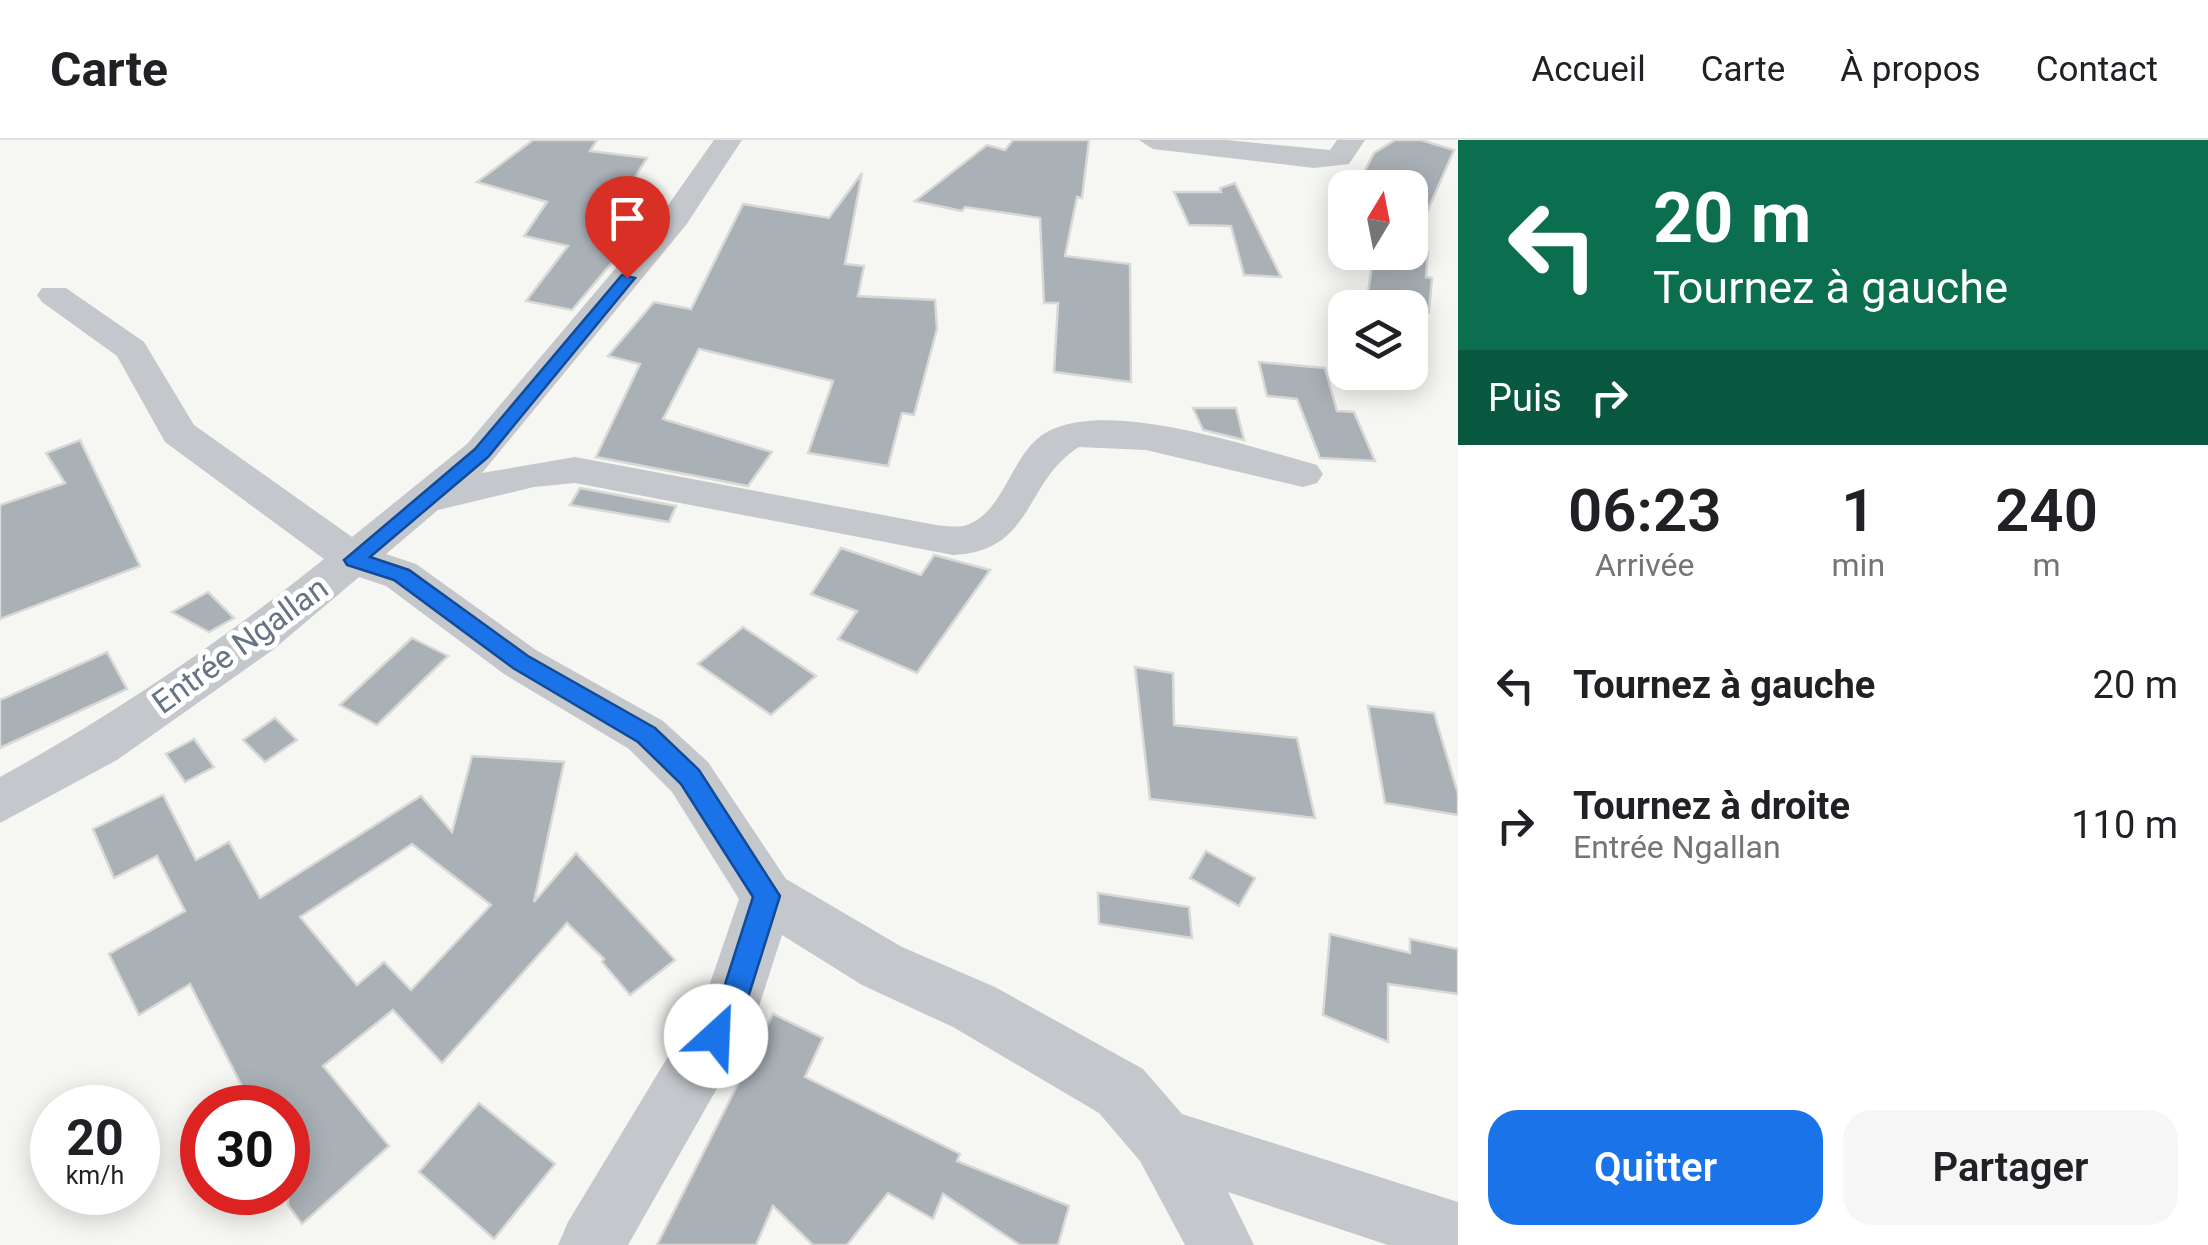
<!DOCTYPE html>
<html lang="fr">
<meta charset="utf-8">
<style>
:root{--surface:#fff;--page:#f6f6f6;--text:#202124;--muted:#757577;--line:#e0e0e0;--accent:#1a73e8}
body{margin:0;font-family:Roboto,sans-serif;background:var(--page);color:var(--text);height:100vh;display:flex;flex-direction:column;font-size:38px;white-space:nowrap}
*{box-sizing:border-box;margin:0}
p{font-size:32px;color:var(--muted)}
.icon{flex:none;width:55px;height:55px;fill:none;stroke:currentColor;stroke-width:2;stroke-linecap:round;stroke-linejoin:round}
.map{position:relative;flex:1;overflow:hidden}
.drawer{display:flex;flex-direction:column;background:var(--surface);width:750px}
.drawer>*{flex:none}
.hud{background:#0b6e4f;color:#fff;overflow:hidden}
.needle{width:65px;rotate:10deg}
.tools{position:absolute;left:1328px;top:30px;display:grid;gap:20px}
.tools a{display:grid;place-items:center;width:100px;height:100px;border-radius:20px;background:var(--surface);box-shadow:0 5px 25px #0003;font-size:50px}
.speed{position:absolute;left:30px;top:945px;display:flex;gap:20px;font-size:50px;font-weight:700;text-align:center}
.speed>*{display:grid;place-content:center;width:130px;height:130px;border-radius:50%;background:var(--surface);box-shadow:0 5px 25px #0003;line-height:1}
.speed small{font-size:25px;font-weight:400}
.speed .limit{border:15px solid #d22;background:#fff;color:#111}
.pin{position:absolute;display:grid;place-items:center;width:85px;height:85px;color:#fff;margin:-102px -42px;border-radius:50% 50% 50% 0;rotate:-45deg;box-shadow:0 0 10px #0007}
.pin .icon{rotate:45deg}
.me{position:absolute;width:110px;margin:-55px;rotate:25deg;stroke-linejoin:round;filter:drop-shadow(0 0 8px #0008)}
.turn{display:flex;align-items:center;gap:35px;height:210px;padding:0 30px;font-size:45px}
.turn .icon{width:130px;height:130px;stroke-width:2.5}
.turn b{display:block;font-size:70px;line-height:85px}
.then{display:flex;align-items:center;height:95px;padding:0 30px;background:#0003;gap:20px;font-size:38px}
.eta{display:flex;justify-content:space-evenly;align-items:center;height:170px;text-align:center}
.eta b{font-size:60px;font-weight:600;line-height:70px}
.primary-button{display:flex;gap:20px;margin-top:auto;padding:20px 30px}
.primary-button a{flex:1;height:115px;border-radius:30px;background:var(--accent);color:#fff;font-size:40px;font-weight:600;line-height:115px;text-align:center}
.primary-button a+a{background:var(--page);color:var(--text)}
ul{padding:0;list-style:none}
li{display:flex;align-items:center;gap:30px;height:140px;padding:0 30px}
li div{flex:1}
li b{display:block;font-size:38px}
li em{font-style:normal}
header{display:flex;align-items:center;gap:60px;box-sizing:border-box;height:140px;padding:0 50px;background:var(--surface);border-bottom:2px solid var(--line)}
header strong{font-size:48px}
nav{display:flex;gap:55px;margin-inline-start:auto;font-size:35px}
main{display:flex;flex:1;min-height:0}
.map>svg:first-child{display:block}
</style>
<header>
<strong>Carte</strong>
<nav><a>Accueil</a><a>Carte</a><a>À propos</a><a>Contact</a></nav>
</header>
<main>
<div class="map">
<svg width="1458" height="1105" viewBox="0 0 1458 1105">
<rect width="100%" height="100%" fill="#f6f6f3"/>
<g fill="#a9b0b6" stroke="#d8d8d6" stroke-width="2.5" fill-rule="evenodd">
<path d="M 533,0 L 597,0 L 590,11 L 647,18 L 624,54 L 634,56 L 604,88 L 636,94 L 572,170 L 526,161 L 568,106 L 524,96 L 547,62 L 477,42 Z"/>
<path d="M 1013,0 L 1089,0 L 1082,58 L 1077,57 L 1065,116 L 1130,124 L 1131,242 L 1054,232 L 1058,163 L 1044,163 L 1040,78 L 965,67 L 962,71 L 915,61 L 987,5 L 1005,10 Z"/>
<path d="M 1395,0 L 1421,0 L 1454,10 L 1410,111 L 1410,48 L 1356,48 L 1374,13 Z"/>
<path d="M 862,33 L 845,124 L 864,126 L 858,156 L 935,160 L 937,189 L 914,275 L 902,273 L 888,326 L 808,313 L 833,241 L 699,209 L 663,279 L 772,312 L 748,346 L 596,317 L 640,224 L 608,216 L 654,162 L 691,169 L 743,64 L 829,78 Z"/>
<path d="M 1235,43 L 1281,137 L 1244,135 L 1231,86 L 1189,85 L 1174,52 L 1221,52 L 1220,48 Z"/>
<path d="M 1374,112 L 1428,112 L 1426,137 L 1432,138 L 1429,172 L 1367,159 Z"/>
<path d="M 1259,222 L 1325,228 L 1337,271 L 1354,272 L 1375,321 L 1320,318 L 1297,259 L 1267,256 Z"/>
<path d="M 1193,268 L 1236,268 L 1244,300 L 1203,290 Z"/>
<path d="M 80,300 L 140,426 L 0,479 L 0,365 L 65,343 L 46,313 Z"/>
<path d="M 580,348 L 676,366 L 669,382 L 570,365 Z"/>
<path d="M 841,408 L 921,435 L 934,415 L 990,430 L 917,533 L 838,499 L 857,471 L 811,454 Z"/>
<path d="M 208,452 L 234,478 L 209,492 L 172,472 Z"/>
<path d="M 743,487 L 816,536 L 771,575 L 698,524 Z"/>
<path d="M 412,498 L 448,516 L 377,585 L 340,565 Z"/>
<path d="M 107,512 L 127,549 L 0,608 L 0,560 Z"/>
<path d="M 1135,527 L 1173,533 L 1174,585 L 1297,598 L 1315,678 L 1150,659 Z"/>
<path d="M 1368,566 L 1434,573 L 1458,654 L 1458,675 L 1385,663 Z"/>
<path d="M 275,578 L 297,600 L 265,622 L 243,600 Z"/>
<path d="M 194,599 L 214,627 L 185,642 L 166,614 Z"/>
<path d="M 472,616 L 564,622 L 534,762 L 576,713 L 675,820 L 630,855 L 602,822 L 604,819 L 567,783 L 442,923 L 393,870 L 323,926 L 389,1006 L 302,1084 L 288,1065 L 288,968 L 253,968 L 190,844 L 139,875 L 109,814 L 185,771 L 157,716 L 114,738 L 93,689 L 163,655 L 196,720 L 229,702 L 260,758 L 421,656 L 452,692 ZM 412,704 L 491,765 L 411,850 L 384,822 L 357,845 L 300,777 Z"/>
<path d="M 1206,711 L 1255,738 L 1239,766 L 1190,738 Z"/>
<path d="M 1098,753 L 1189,767 L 1192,798 L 1099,784 Z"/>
<path d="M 1330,794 L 1410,813 L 1410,799 L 1458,809 L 1458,854 L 1388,844 L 1388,902 L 1323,875 Z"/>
<path d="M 773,874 L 823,898 L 805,937 L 960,1014 L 957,1021 L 1069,1066 L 1058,1105 L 1020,1105 L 943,1054 L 933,1079 L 888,1053 L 847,1105 L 813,1105 L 773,1066 L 756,1105 L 657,1105 Z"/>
<path d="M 479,963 L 555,1024 L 494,1099 L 419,1032 Z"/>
</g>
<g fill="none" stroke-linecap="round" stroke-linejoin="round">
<g fill="#c4c7cb" fill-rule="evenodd">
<path d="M 714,0 L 742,0 L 686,85 L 482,333 L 575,317 L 936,385 C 945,386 958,388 967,385 C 1008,370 1011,306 1053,289 C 1117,261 1251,307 1317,325 L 1323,334 L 1317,343 L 1303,347 L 1146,310 L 1079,307 C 1024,341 1034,412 953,415 L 575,343 L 534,347 L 438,370 L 386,414 L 416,424 L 536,510 L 663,581 L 708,622 L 786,739 L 902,807 L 995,847 L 1143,929 L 1182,974 L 1458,1062 L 1458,1105 L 1388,1105 L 1228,1052 L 1254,1105 L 1185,1105 L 1140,1021 L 1099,973 L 953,887 L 862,845 L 782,795 L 753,885 L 628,1105 L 558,1105 L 568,1082 L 707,852 L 739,759 L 672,652 L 629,609 L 504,534 L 386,446 L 359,437 L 274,509 L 117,620 L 0,683 L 0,637 C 115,574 222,501 324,419 L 165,302 L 117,216 L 42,162 L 37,155 L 42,148 L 66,148 L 144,202 L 194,285 L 352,397 L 467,304 L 664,71 Z"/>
<path d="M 1139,0 L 1226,0 L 1330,10 L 1337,0 L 1365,0 L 1349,24 L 1314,28 L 1153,9 Z"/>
</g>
</g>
<path fill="#1a73e8" stroke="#114b97" stroke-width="2.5" d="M 622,135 L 635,138 L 488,317 L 370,417 L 409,430 L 528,516 L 655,588 L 699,630 L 780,756 L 746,864 L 726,905 L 716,909 L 705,905 L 701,896 L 720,860 L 753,757 L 681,644 L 638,602 L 513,528 L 394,440 L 347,425 L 344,420 L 475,309 Z"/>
<g text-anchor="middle" stroke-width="10" stroke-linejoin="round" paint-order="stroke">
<g font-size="32" fill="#667483" stroke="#fff">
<text transform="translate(240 505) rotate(-36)" y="11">Entrée Ngallan</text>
</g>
</g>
</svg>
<div class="tools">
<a><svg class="needle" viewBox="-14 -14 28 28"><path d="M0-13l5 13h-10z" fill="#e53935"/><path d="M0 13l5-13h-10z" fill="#757577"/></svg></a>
<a><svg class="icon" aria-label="layers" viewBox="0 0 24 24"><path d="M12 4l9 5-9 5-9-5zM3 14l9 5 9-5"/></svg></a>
</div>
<div class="speed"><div>20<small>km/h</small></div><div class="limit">30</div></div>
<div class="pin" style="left:627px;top:138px;background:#d93025"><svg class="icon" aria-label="arrive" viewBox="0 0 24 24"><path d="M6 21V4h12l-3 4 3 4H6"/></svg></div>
<svg class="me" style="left:716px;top:896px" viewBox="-20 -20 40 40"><circle r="19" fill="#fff"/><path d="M0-13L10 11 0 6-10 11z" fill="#1a73e8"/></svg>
</div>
<section class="drawer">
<div class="hud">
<div class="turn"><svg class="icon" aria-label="left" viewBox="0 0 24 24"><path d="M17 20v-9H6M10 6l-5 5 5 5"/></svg><div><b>20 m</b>Tournez à gauche</div></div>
<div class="then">Puis<svg class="icon" aria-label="right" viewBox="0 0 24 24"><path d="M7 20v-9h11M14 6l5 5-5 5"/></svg></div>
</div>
<div class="eta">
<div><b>06:23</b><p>Arrivée</p></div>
<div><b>1</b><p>min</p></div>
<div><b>240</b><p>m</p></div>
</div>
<ul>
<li><svg class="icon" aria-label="left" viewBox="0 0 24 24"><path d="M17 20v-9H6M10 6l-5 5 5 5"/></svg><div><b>Tournez à gauche</b></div><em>20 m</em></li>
<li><svg class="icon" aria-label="right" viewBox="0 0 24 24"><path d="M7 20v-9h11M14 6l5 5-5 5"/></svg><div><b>Tournez à droite</b><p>Entrée Ngallan</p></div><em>110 m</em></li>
</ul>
<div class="primary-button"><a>Quitter</a><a>Partager</a></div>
</section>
</main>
